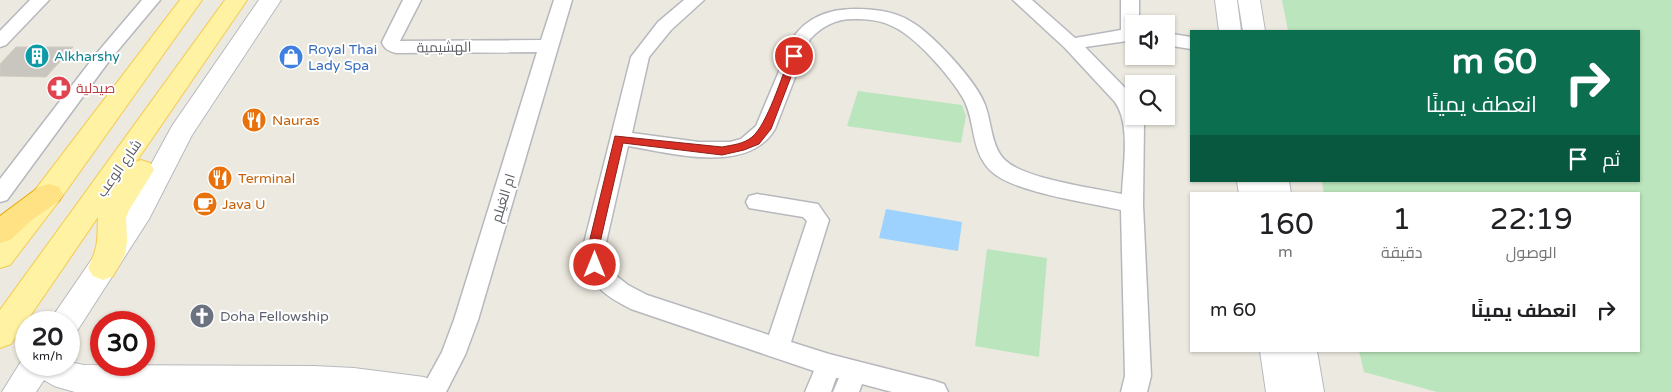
<!DOCTYPE html>
<html lang="ar">
<meta charset="utf-8">
<style>
:root{--surface:#fff;--page:#f6f6f6;--text:#202124;--muted:#757577}
body{margin:0;font-family:"Varela Round",Cairo,sans-serif;background:var(--page);color:var(--text);direction:rtl;height:100vh;display:flex;flex-direction:column;font-size:19px;white-space:nowrap}
*{box-sizing:border-box;margin:0}
p{font-size:16px;color:var(--muted)}
.icon{flex:none;width:28px;height:28px;fill:none;stroke:currentColor;stroke-width:2;stroke-linecap:round;stroke-linejoin:round}
.map{position:relative;flex:1;overflow:hidden;direction:ltr}
.details{position:absolute;left:1190px;top:192px;width:450px;height:160px;display:flex;flex-direction:column;background:var(--surface);border-radius:0px;box-shadow:0 1px 4px #0004;direction:rtl}
.details>*{flex:none}
.banner{position:absolute;left:1190px;top:30px;width:450px;height:152px;border-radius:0px;box-shadow:0 1px 4px #0004;direction:rtl;background:#0b6e4f;color:#fff;overflow:hidden}
.fabs{position:absolute;left:1125px;top:15px;display:grid;gap:10px}
.fabs a{display:grid;place-items:center;width:50px;height:50px;border-radius:0px;background:var(--surface);box-shadow:0 1px 4px #0004;font-size:25px}
.speed{position:absolute;left:15px;top:311px;display:flex;gap:10px;font-size:25px;font-weight:700;text-align:center}
.speed>*{display:grid;place-content:center;width:65px;height:65px;border-radius:50%;background:var(--surface);box-shadow:0 1px 4px #0004;line-height:1}
.speed small{font-size:12px;font-weight:400}
.speed .limit{border:8px solid #d22;background:#fff;color:#111}
.pin{position:absolute;display:grid;place-items:center;width:42px;height:42px;color:#fff;margin:-21px;border:2px solid #fff;border-radius:50%;box-shadow:0 1px 5px #0007}
.me{position:absolute;width:55px;margin:-28px;rotate:0deg;stroke-linejoin:round;filter:drop-shadow(0 0 4px #0008)}
.turn{display:flex;align-items:center;gap:18px;height:105px;padding:0 20px;font-size:22px}
.turn .icon{width:65px;height:65px;stroke-width:2.5}
.turn b{display:block;font-size:35px;line-height:42px}
.then{display:flex;align-items:center;height:48px;padding:0 20px;background:#0003;gap:10px;font-size:19px}
.eta{display:flex;justify-content:space-evenly;align-items:center;height:85px;text-align:center}
.eta b{font-size:30px;font-weight:600;line-height:35px}
ul{padding:0;list-style:none}
li{display:flex;align-items:center;gap:15px;height:65px;padding:0 20px}
li div{flex:1}
li b{display:block;font-size:19px}
li em{font-style:normal}
.map>svg:first-child{display:block}
</style>
<div class="map">
<svg width="1671" height="392" viewBox="0 0 1671 392">
<rect width="100%" height="100%" fill="#eceae0"/>
<g fill="#bbe5bc">
<path d="M 1282,0 L 1671,0 L 1671,392 L 1437,392 L 1364,372 L 1359,351 L 1639,351 L 1639,194 L 1324,194 L 1322,181 L 1639,181 L 1639,31 L 1288,31 Z"/>
<path d="M 858,91 L 962,105 L 966,116 L 961,143 L 847,126 Z"/>
<path d="M 987,249 L 1047,258 L 1039,357 L 975,346 Z"/>
</g>
<path fill="#9dd2ff" d="M 886,209 L 962,222 L 958,251 L 879,238 Z"/>
<path fill="#c9c6bf" stroke="#d1cbbe" d="M 16,47 L 73,47 L 46,77 L 0,76 L 0,64 Z"/>
<g fill="none" stroke-linecap="round" stroke-linejoin="round">
<defs>
<g id="street">
<path d="M 30,0 L 49,0 L 6,45 L 0,47 L 0,31 Z"/>
<path d="M 142,0 L 160,0 L 109,61 L 7,200 L 0,202 L 0,179 L 97,53 Z"/>
<path d="M 403,0 L 421,0 L 400,41 L 541,40 L 554,0 L 572,0 L 478,320 L 465,355 L 446,392 L 420,392 L 442,352 L 454,320 L 537,52 L 396,53 C 389,51 384,49 382,42 Z"/>
<path d="M 684,0 L 704,0 L 671,30 L 649,57 L 632,133 L 699,142 L 730,142 L 741,139 L 756,126 L 793,38 C 807,17 830,9 855,9 C 873,9 894,11 910,21 C 932,33 977,82 985,105 C 992,123 991,148 1006,161 C 1026,179 1093,188 1122,194 C 1123,167 1131,124 1115,102 L 1065,48 L 1013,0 L 1032,0 L 1075,38 L 1121,30 L 1121,0 L 1139,0 L 1139,24 L 1134,24 L 1134,40 L 1085,47 L 1129,92 L 1134,100 L 1134,116 L 1142,116 L 1144,123 L 1143,205 L 1151,376 L 1147,392 L 1121,392 L 1125,376 L 1121,210 C 1090,203 1012,192 991,171 C 970,151 976,121 963,98 C 950,76 917,38 894,27 C 881,20 868,19 853,19 C 836,19 822,26 810,39 L 775,129 C 748,175 671,153 628,146 L 605,247 L 610,271 L 628,285 L 647,295 L 769,335 L 807,221 L 803,217 L 749,208 L 746,202 L 749,196 L 757,194 L 818,204 L 829,220 L 791,342 L 829,354 L 935,381 L 944,384 L 948,392 L 892,392 L 862,384 L 859,392 L 833,392 L 839,378 L 836,378 L 831,392 L 805,392 L 814,371 L 631,309 C 600,293 587,283 583,247 L 631,57 L 658,22 Z"/>
<path d="M 1166,33 L 1191,37 L 1191,49 L 1166,45 Z"/>
</g>
<g id="secondary">
<path d="M 259,0 L 281,0 L 192,135 L 149,219 L 77,331 L 69,334 L 69,322 L 51,322 L 55,313 L 129,205 L 172,126 Z"/>
<path d="M 1215,0 L 1237,0 L 1241,31 L 1219,31 Z"/>
<path d="M 1238,0 L 1260,0 L 1265,31 L 1243,31 Z"/>
<path d="M 1237,181 L 1289,181 L 1291,194 L 1239,194 Z"/>
<path d="M 1260,351 L 1317,351 L 1324,392 L 1266,392 Z"/>
<path d="M 25,355 L 26,355 L 26,365 L 69,365 L 69,362 L 84,365 L 314,366 L 354,368 L 424,377 L 436,382 L 440,392 L 75,392 L 54,386 L 44,380 L 36,392 L 2,392 Z"/>
</g>
<g id="primary">
<path d="M 180,0 L 202,0 L 59,201 L 10,265 L 0,268 L 0,236 Z"/>
<path d="M 225,0 L 247,0 L 136,162 L 141,160 L 150,163 L 154,170 L 129,210 L 126,218 L 127,241 L 125,254 L 113,276 L 103,280 L 93,276 L 88,268 C 99,246 97,240 98,217 L 11,344 L 0,348 L 0,310 Z"/>
</g>
<path id="highway" d="M 49,184 L 59,187 L 63,194 L 59,201 L 33,219 L 10,240 L 0,243 L 0,216 L 39,187 Z"/>
</defs>
<use href="#street" stroke="#b6b8bd" stroke-width="3"/>
<use href="#secondary" stroke="#b6b9bf" stroke-width="2"/>
<use href="#primary" stroke="#f5ca50" stroke-width="2"/>
<use href="#highway" stroke="#eca700" stroke-width="2"/>
<use href="#street" fill="#fff" fill-rule="evenodd"/>
<use href="#secondary" fill="#fff" fill-rule="evenodd"/>
<use href="#primary" fill="#fff2a2" fill-rule="evenodd"/>
<use href="#highway" fill="#ffe284" fill-rule="evenodd"/>
</g>
<path fill="#d93025" stroke="#8d1f18" d="M 794,53 L 799,56 L 771,129 L 759,144 L 744,150 L 722,155 L 623,143 L 599,247 L 601,265 L 599,269 L 591,269 L 588,247 L 615,136 L 722,147 C 732,145 744,144 752,137 C 767,125 782,76 790,56 Z"/>
<defs>
<symbol id="building-disc" viewBox="-11 -11 22 22"><circle r="9.5" fill="#0f9aa8" stroke="#fff"/><path d="M-4-6H4V6H1V3H-1V6H-4ZM-2.5-4.3h1.7v1.8h-1.7ZM.8-4.3h1.7v1.8H.8ZM-2.5-1h1.7V.8h-1.7ZM.8-1h1.7V.8H.8Z" fill="#fff"/></symbol>
<symbol id="shop-disc" viewBox="-11 -11 22 22"><circle r="9.5" fill="#3f7fe0" stroke="#fff"/><path d="M-5-2.5h2.3a2.7 3.5 0 0 1 5.4 0H5L5.5 6h-11ZM-1.5-2.5h3a1.5 2.3 0 0 0-3 0Z" fill="#fff"/></symbol>
<symbol id="pharmacy-disc" viewBox="-11 -11 22 22"><circle r="9.5" fill="#e0444e" stroke="#fff"/><path d="M-2-6h4v4h4v4h-4v4h-4v-4h-4v-4h4Z" fill="#fff"/></symbol>
<symbol id="restaurant-disc" viewBox="-11 -11 22 22"><circle r="9.5" fill="#e8710a" stroke="#fff"/><path d="M-5-6h1v4h1v-4h1v4h1v-4h1v5L-1.5 .5V6h-2V.5L-5-1ZM5-6V6H3V1.5H1.5Q1.5-4 5-6Z" fill="#fff"/></symbol>
<symbol id="cafe-disc" viewBox="-11 -11 22 22"><circle r="9.5" fill="#e8710a" stroke="#fff"/><path d="M-5.5-4.5H6V0H3Q3 3.5 0 3.5H-2.5Q-5.5 3.5-5.5 0ZM3-3.2v2h1.7v-2ZM-6 4.5H4V6H-6Z" fill="#fff"/></symbol>
<symbol id="church-disc" viewBox="-11 -11 22 22"><circle r="9.5" fill="#6b7280" stroke="#fff"/><path d="M-1.2-6h2.4v3.5h3.3v2.4h-3.3V6h-2.4V-.1h-3.3v-2.4h3.3Z" fill="#fff"/></symbol>
</defs>
<g fill-rule="evenodd">
<use href="#building-disc" x="23" y="42" width="28" height="28"/>
<use href="#shop-disc" x="277" y="43" width="28" height="28"/>
<use href="#pharmacy-disc" x="45" y="74" width="28" height="28"/>
<use href="#restaurant-disc" x="240" y="106" width="28" height="28"/>
<use href="#restaurant-disc" x="206" y="164" width="28" height="28"/>
<use href="#cafe-disc" x="191" y="190" width="28" height="28"/>
<use href="#church-disc" x="188" y="302" width="28" height="28"/>
</g>
<g text-anchor="middle" stroke-width="4" stroke-linejoin="round" paint-order="stroke">
<g font-size="14" fill="#595c61" stroke="#fff">
<text transform="translate(444 47) rotate(-1)" y="5">الهشيمية</text>
<text transform="translate(119 168) rotate(-55)" y="5">شارع الوعب</text>
<text transform="translate(503 198) rotate(-73)" y="5">ام الغيلم</text>
</g>
<g font-size="14" fill="#366cbe" stroke="#fff" text-anchor="start">
<text x="308" y="54">Royal Thai<tspan x="308" dy="16">Lady Spa</tspan></text>
</g>
<g font-size="14" fill="#0d838f" stroke="#fff" text-anchor="start">
<text x="54" y="61">Alkharshy</text>
</g>
<g font-size="14" fill="#be3a42" stroke="#fff" text-anchor="start">
<text x="76" y="93">صيدلية</text>
</g>
<g font-size="14" fill="#c56008" stroke="#fff" text-anchor="start">
<text x="272" y="125">Nauras</text>
<text x="238" y="183">Terminal</text>
<text x="222" y="209">Java U</text>
</g>
<g font-size="14" fill="#5b616d" stroke="#fff" text-anchor="start">
<text x="220" y="321">Doha Fellowship</text>
</g>
</g>
</svg>
<div class="fabs">
<a><svg class="icon" aria-label="sound" viewBox="0 0 24 24"><path d="M4 9h4l5-4v14l-5-4H4zM17 9q2 3 0 6"/></svg></a>
<a><svg class="icon" aria-label="search" viewBox="0 0 24 24"><circle cx="10" cy="10" r="6"/><path d="M15 15l6 6"/></svg></a>
</div>
<div class="speed"><div>20<small>km/h</small></div><div class="limit">30</div></div>
<div class="pin" style="left:794px;top:56px;background:#d93025"><svg class="icon" aria-label="arrive" viewBox="0 0 24 24"><path d="M6 21V4h12l-3 4 3 4H6"/></svg></div>
<svg class="me" style="left:595px;top:265px" viewBox="-20 -20 40 40"><circle r="17" fill="#d93025" stroke="#fff" stroke-width="3"/><path d="M0-11L8 9 0 5-8 9z" fill="#fff"/></svg>
<div class="banner">
<div class="turn"><svg class="icon" aria-label="right" viewBox="0 0 24 24"><path d="M7 20v-9h11M14 6l5 5-5 5"/></svg><div><b>60 m</b>انعطف يمينًا</div></div>
<div class="then">ثم<svg class="icon" aria-label="arrive" viewBox="0 0 24 24"><path d="M6 21V4h12l-3 4 3 4H6"/></svg></div>
</div>
<section class="details">
<div class="eta">
<div><b>22:19</b><p>الوصول</p></div>
<div><b>1</b><p>دقيقة</p></div>
<div><b>160</b><p>m</p></div>
</div>
<ul>
<li><svg class="icon" aria-label="right" viewBox="0 0 24 24"><path d="M7 20v-9h11M14 6l5 5-5 5"/></svg><div><b>انعطف يمينًا</b></div><em>60 m</em></li>
</ul>
</section>
</div>
